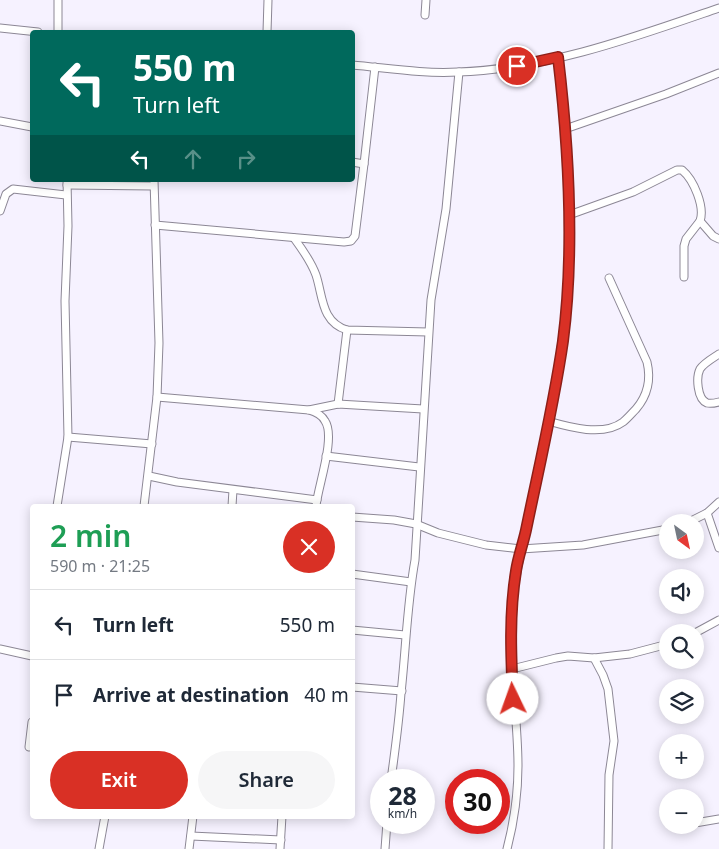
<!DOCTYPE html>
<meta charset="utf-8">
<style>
:root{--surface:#fff;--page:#f6f6f7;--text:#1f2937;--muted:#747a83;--line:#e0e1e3;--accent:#d93025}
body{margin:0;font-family:"Noto Sans",sans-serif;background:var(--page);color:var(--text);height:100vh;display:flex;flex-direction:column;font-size:19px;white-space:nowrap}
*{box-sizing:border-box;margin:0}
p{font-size:16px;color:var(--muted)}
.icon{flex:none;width:28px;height:28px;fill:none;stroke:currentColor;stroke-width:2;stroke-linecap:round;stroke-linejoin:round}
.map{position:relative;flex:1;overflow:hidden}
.drawer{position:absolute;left:30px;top:504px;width:325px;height:315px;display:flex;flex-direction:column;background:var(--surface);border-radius:5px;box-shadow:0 2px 12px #0003}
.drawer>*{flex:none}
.top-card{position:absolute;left:30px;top:30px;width:325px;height:152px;border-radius:5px;box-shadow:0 2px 12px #0003;background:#00695c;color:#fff;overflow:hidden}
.needle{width:32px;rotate:147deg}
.controls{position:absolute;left:659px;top:514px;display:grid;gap:10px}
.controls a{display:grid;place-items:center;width:45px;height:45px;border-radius:50%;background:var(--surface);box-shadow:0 2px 12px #0003;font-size:25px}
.speed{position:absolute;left:370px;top:769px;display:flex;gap:10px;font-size:25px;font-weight:700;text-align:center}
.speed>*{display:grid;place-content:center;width:65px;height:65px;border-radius:50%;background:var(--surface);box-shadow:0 2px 12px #0003;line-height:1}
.speed small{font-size:12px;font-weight:400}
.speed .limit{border:8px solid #d22;background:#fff;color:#111}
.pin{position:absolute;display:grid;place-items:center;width:42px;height:42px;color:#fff;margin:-21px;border:2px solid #fff;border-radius:50%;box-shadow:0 1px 5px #0007}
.me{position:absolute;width:55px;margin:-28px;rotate:357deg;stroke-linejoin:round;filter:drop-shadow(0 0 4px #0008)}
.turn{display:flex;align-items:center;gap:18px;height:105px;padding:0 20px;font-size:22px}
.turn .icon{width:65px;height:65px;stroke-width:2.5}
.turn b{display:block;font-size:35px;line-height:42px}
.lanes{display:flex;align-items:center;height:48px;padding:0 20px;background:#0003;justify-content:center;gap:25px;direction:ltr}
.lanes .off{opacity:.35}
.round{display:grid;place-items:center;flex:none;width:52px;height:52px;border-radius:26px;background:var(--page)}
.head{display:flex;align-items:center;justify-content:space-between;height:85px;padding:0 20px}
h1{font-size:30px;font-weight:600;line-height:38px;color:#1e9e55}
.action{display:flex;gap:10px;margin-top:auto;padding:10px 20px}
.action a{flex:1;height:58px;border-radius:30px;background:var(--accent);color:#fff;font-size:20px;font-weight:600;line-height:58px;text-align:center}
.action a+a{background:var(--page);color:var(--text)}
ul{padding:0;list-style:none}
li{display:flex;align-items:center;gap:15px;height:70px;padding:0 20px;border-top:1px solid var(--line)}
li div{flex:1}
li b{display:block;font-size:19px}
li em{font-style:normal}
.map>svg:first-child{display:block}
</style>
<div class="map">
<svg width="719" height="849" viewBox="0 0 719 849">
<rect width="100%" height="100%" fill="#f6f2ff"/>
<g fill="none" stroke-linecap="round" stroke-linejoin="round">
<defs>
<g id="minor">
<path d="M 58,0 L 58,32"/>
<path d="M 425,15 L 426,0"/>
<path d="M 0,28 L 38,32"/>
<path d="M 267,32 L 268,0"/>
<path d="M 352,65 C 387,68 423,74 458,72 C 548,69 635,37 719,8"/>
<path d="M 0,121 L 32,127"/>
<path d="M 565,129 L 666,94 L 719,73"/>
<path d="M 352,162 L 364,164 L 375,67"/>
<path d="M 67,185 L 153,186"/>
<path d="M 0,211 L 6,194 L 13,189 L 66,195"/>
<path d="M 569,215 L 633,192 L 677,170 L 682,170 C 694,180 705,207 700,221 L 713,236 L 719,239"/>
<path d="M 155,225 L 344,242 L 351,241 L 355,236 L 364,164"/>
<path d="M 294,238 C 302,249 311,261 316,275 C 323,296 321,322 347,330 L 428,332"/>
<path d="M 684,277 L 684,246 L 686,239 L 700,221"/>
<path d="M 719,354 C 713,358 704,363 700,369 C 696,377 697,399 707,403 C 711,404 715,403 719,402"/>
<path d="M 157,397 L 309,410 C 316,412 322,415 325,421 C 336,437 318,486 316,506"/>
<path d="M 338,404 L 347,330"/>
<path d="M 309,410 L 338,404 L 423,409"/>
<path d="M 548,421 C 569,427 603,437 623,422 C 628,418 632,413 636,409 C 648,395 651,379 647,362 L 609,278"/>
<path d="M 68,437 L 152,444"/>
<path d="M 326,456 L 419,467"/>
<path d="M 149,476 L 177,482 L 317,500"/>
<path d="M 57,506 L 68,437 L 65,301 L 68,226 L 67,180"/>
<path d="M 144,506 L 157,397 L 159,343 L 154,180"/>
<path d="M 232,506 L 233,490"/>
<path d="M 707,513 L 719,548"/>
<path d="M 352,517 L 394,520 L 416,524 L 438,533 L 486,545 L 521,549 L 583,545 L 668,529"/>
<path d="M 689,522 L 707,513 L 719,502"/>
<path d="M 352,574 L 411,582"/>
<path d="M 352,630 L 405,635"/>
<path d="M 695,633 L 719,620"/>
<path d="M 0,649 L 32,656"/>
<path d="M 594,658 L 603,675 L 608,689 L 614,741 L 609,775 L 608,849"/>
<path d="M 512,669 L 556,658 L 568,656 L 594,658 L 630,654 L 668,644"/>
<path d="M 352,687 L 402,691"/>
<path d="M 29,747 L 32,722"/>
<path d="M 391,780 C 395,751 399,722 401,693 C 406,648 407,604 415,560 L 431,300 L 446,209 L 459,72"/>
<path d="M 695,823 L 719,819"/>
<path d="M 191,836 L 281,840"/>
<path d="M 99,849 L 105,816"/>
<path d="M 189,849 L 193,816"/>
<path d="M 280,849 L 282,816"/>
<path d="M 385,849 L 387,822"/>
<path d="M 507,849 C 514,822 518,794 518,766 C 518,712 507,659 512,605 C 515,576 522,548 528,519 C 540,460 554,401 562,341 C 575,252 569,147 558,57"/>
</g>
</defs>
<use href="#minor" stroke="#8c8795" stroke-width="9"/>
<use href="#minor" stroke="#fff" stroke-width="7"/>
</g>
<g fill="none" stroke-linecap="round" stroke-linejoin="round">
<defs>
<path id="route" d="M 513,699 C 511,656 509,614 516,571 C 518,557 523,544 526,530 C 539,467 554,404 563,341 C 575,248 569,150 558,57 L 517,66"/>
</defs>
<use href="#route" stroke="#8d1f18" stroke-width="12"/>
<use href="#route" stroke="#d93025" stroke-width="9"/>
</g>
</svg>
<div class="controls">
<a><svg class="needle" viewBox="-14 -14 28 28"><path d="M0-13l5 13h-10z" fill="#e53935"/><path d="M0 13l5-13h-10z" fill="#747a83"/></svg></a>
<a><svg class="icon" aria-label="sound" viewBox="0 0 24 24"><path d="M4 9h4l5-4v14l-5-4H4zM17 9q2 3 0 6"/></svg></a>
<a><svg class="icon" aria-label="search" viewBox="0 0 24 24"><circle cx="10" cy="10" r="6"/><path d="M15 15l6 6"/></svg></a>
<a><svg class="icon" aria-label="layers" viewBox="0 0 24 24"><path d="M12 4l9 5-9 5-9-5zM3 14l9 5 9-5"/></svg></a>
<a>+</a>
<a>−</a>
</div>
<div class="speed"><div>28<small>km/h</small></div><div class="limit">30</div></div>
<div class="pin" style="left:517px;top:66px;background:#d93025"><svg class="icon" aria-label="arrive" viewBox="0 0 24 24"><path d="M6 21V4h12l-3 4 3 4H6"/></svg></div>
<svg class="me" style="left:513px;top:699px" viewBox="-20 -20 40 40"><circle r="19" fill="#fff"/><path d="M0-13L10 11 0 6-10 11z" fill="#d93025"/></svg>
<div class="top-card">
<div class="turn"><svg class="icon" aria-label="left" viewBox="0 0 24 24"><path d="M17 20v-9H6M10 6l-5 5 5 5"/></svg><div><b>550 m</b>Turn left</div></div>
<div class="lanes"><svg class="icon" aria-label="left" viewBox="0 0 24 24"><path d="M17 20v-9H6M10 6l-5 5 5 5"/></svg><svg class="icon off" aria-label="ahead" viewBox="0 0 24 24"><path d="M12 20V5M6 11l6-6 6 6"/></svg><svg class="icon off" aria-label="right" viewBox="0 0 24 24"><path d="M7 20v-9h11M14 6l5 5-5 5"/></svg></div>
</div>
<section class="drawer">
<div class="head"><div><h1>2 min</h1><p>590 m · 21:25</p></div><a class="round" style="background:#d93025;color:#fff"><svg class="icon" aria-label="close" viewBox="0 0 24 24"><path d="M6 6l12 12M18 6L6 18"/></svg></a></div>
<ul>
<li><svg class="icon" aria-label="left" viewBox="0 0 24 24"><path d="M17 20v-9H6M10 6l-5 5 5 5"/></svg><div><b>Turn left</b></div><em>550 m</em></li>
<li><svg class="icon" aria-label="arrive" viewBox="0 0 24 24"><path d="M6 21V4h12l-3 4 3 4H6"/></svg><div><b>Arrive at destination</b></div><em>40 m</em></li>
</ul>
<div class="action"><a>Exit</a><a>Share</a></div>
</section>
</div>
